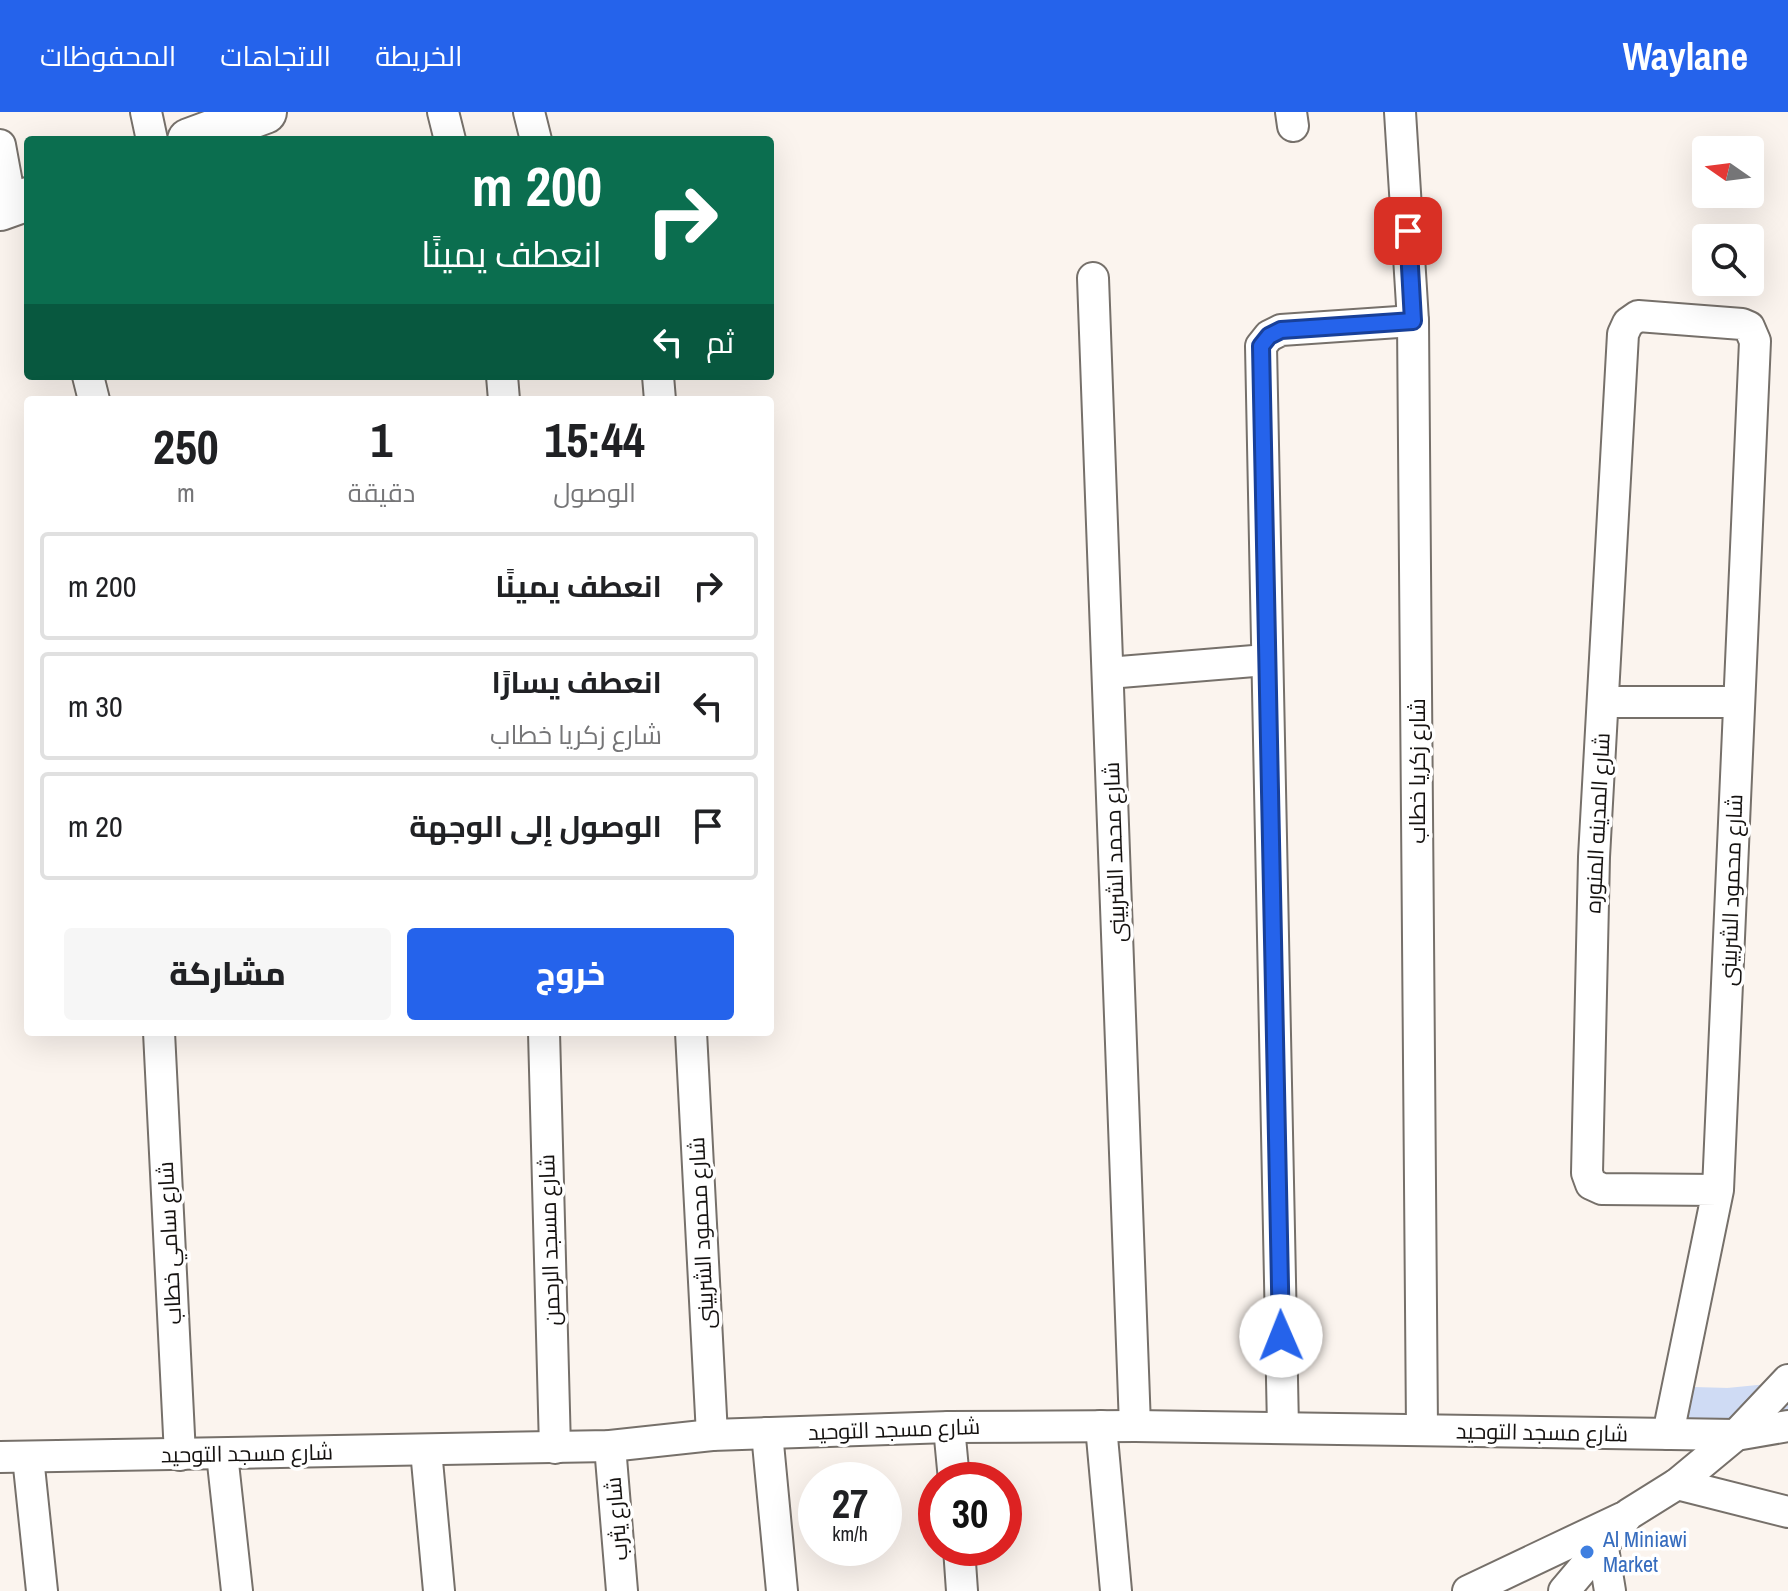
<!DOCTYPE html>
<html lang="ar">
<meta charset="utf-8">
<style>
:root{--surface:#fff;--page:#f6f6f6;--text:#202124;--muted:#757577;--line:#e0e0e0;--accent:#2563eb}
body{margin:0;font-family:"Archivo Narrow",Cairo,sans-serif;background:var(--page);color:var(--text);direction:rtl;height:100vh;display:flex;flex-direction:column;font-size:30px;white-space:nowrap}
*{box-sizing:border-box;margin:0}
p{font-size:26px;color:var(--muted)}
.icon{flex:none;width:44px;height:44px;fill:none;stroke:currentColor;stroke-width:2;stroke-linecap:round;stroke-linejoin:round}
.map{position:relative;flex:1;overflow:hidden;direction:ltr}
.details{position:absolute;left:24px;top:284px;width:750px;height:640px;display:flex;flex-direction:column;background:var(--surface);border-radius:8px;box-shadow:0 8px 32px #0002;direction:rtl}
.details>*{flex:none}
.hud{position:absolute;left:24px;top:24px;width:750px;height:244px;border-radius:8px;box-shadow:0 8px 32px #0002;direction:rtl;background:#0b6e4f;color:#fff;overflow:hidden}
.needle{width:52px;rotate:284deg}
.buttons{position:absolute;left:1692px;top:24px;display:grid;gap:16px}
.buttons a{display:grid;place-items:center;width:72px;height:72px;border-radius:8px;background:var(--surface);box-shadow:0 8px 32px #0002;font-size:40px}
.speed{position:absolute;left:798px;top:1350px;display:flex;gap:16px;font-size:40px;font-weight:700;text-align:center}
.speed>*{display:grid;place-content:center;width:104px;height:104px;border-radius:50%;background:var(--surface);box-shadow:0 8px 32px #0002;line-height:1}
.speed small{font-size:20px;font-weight:400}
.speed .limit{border:12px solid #d22;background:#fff;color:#111}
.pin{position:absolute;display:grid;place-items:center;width:68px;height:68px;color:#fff;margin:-34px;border-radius:16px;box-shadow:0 4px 12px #0006}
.me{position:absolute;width:88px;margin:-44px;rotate:359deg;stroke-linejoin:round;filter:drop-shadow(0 0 6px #0008)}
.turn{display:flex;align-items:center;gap:28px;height:168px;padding:0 40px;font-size:36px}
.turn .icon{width:104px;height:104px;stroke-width:2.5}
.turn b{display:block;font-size:56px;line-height:68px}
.then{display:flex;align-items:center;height:76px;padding:0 40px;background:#0003;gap:16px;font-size:30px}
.eta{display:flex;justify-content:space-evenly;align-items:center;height:136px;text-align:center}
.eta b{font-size:48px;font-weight:800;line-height:56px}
.primary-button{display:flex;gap:16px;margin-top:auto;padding:16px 40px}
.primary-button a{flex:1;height:92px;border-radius:8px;background:var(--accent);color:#fff;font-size:32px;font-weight:800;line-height:92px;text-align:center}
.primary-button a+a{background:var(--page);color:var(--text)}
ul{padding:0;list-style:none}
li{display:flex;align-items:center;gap:24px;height:108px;margin:0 16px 12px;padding:0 24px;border:4px solid var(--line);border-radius:8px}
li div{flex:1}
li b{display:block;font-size:30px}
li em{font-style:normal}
header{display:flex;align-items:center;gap:48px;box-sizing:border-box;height:112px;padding:0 40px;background:var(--accent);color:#fff}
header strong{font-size:38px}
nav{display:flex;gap:44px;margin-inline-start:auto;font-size:28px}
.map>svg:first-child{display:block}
</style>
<header>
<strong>Waylane</strong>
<nav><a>الخريطة</a><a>الاتجاهات</a><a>المحفوظات</a></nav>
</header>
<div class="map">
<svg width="1788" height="1479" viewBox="0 0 1788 1479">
<rect width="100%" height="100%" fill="#fbf4ee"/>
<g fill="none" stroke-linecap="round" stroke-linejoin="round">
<path stroke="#cfdbf4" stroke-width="36" d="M 1693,1293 L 1729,1294 L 1788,1288"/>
<defs>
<g id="street">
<path d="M 146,0 L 152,28"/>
<path d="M 443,0 L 450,28"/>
<path d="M 529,0 L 536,28"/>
<path d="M 1291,0 L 1293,14"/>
<path d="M 1400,0 L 1413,209 L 1422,1318"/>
<path d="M 0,33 L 11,93"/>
<path d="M 1093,166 L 1135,1314"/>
<path d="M 88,264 L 94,288"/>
<path d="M 502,264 L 504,288"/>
<path d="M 658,264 L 660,288"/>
<path d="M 1108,561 L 1266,548"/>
<path d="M 1603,590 L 1739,590"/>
<path d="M 159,920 L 180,1343"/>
<path d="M 544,920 L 555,1336"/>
<path d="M 691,920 L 712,1323"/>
<path d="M 1101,1314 L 1116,1479"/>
<path d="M 949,1315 L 954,1368"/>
<path d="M 1283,1316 L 1261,234 L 1269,224 L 1281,218 L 1413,209"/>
<path d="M 767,1321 L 782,1479"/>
<path d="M 1668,1322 L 1718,1078 L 1755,229 L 1749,215 L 1742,212 L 1638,204 L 1628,211 L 1623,222 L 1594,745 L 1587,1061 L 1591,1072 L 1602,1077 L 1718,1078"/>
<path d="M 610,1334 L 622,1479"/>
<path d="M 426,1338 L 439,1479"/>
<path d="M 222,1342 L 237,1479"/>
<path d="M 0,1345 L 610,1334 L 712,1323 L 949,1315 L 1135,1314 L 1736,1323 L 1788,1314"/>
<path d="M 28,1345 L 42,1479"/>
<path d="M 1677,1372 L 1788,1400"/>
<path d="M 959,1436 L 962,1479"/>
<path d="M 1603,1436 L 1610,1479"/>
<path d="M 1468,1479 L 1622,1406"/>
<path d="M 1564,1479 L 1629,1402 L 1677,1372 L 1736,1323 L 1788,1268"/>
</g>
<g id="secondary">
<path d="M 189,28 L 265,0"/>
<path d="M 0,97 L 28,87"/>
</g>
</defs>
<use href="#street" stroke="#76706a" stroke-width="34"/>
<use href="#secondary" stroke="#76706a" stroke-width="46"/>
<use href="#street" stroke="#fff" stroke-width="30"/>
<use href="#secondary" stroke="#fff" stroke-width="42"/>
</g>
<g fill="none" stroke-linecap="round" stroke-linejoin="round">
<defs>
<path id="route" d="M 1281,1224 L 1261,234 L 1269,224 L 1281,218 L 1413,209 L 1408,119"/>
</defs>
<use href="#route" stroke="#184099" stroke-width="20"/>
<use href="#route" stroke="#2563eb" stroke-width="14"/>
</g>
<circle fill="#3f7fe0" stroke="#fff" stroke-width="3" cx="1587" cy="1440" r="8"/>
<g text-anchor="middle" stroke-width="7" stroke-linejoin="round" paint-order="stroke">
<g font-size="22" fill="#151210" stroke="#fff">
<text transform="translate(1417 659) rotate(-90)" y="8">شارع زكريا خطاب</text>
<text transform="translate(1597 711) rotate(-87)" y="8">شارع المدينه المنوره</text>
<text transform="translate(1114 740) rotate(-92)" y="8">شارع محمد الشربينى</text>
<text transform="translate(1731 778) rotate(-88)" y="8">شارع محمود الشربينى</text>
<text transform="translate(701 1121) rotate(-93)" y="8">شارع محمود الشربينى</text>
<text transform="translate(549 1128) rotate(-92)" y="8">شارع مسجد الرحمن</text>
<text transform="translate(169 1131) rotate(-93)" y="8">شارع سامي خطاب</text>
<text transform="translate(894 1317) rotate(-2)" y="8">شارع مسجد التوحيد</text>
<text transform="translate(1542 1320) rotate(1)" y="8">شارع مسجد التوحيد</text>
<text transform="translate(247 1341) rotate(-1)" y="8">شارع مسجد التوحيد</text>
<text transform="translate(616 1407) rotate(-95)" y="8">شارع يثرب</text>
</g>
<g font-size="22" fill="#366cbe" stroke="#fff" text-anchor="start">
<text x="1603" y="1435">Al Miniawi<tspan x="1603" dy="25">Market</tspan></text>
</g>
</g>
</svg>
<div class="buttons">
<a><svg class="needle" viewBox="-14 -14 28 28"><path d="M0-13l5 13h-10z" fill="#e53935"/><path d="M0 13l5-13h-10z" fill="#757577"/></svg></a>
<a><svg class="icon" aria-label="search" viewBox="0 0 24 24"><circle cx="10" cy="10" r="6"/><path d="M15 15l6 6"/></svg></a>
</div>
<div class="speed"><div>27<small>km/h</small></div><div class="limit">30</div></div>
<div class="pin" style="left:1408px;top:119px;background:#d93025"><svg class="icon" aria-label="arrive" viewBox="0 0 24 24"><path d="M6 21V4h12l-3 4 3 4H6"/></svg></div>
<svg class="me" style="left:1281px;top:1224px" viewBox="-20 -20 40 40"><circle r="19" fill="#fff"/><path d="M0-13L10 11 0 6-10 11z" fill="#2563eb"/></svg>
<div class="hud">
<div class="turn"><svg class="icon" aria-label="right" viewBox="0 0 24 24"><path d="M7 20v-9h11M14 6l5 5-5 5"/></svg><div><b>200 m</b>انعطف يمينًا</div></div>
<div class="then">ثم<svg class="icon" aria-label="left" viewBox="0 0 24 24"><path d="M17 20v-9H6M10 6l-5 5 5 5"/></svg></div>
</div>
<section class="details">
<div class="eta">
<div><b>15:44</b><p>الوصول</p></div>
<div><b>1</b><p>دقيقة</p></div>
<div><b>250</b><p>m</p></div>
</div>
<ul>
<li><svg class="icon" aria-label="right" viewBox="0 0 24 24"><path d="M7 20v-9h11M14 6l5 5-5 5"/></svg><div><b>انعطف يمينًا</b></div><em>200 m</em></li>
<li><svg class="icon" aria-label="left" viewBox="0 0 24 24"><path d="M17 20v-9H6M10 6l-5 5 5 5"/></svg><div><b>انعطف يسارًا</b><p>شارع زكريا خطاب</p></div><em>30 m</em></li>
<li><svg class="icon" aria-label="arrive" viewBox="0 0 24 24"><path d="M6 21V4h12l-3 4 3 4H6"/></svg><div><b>الوصول إلى الوجهة</b></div><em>20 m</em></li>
</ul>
<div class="primary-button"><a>خروج</a><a>مشاركة</a></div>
</section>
</div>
